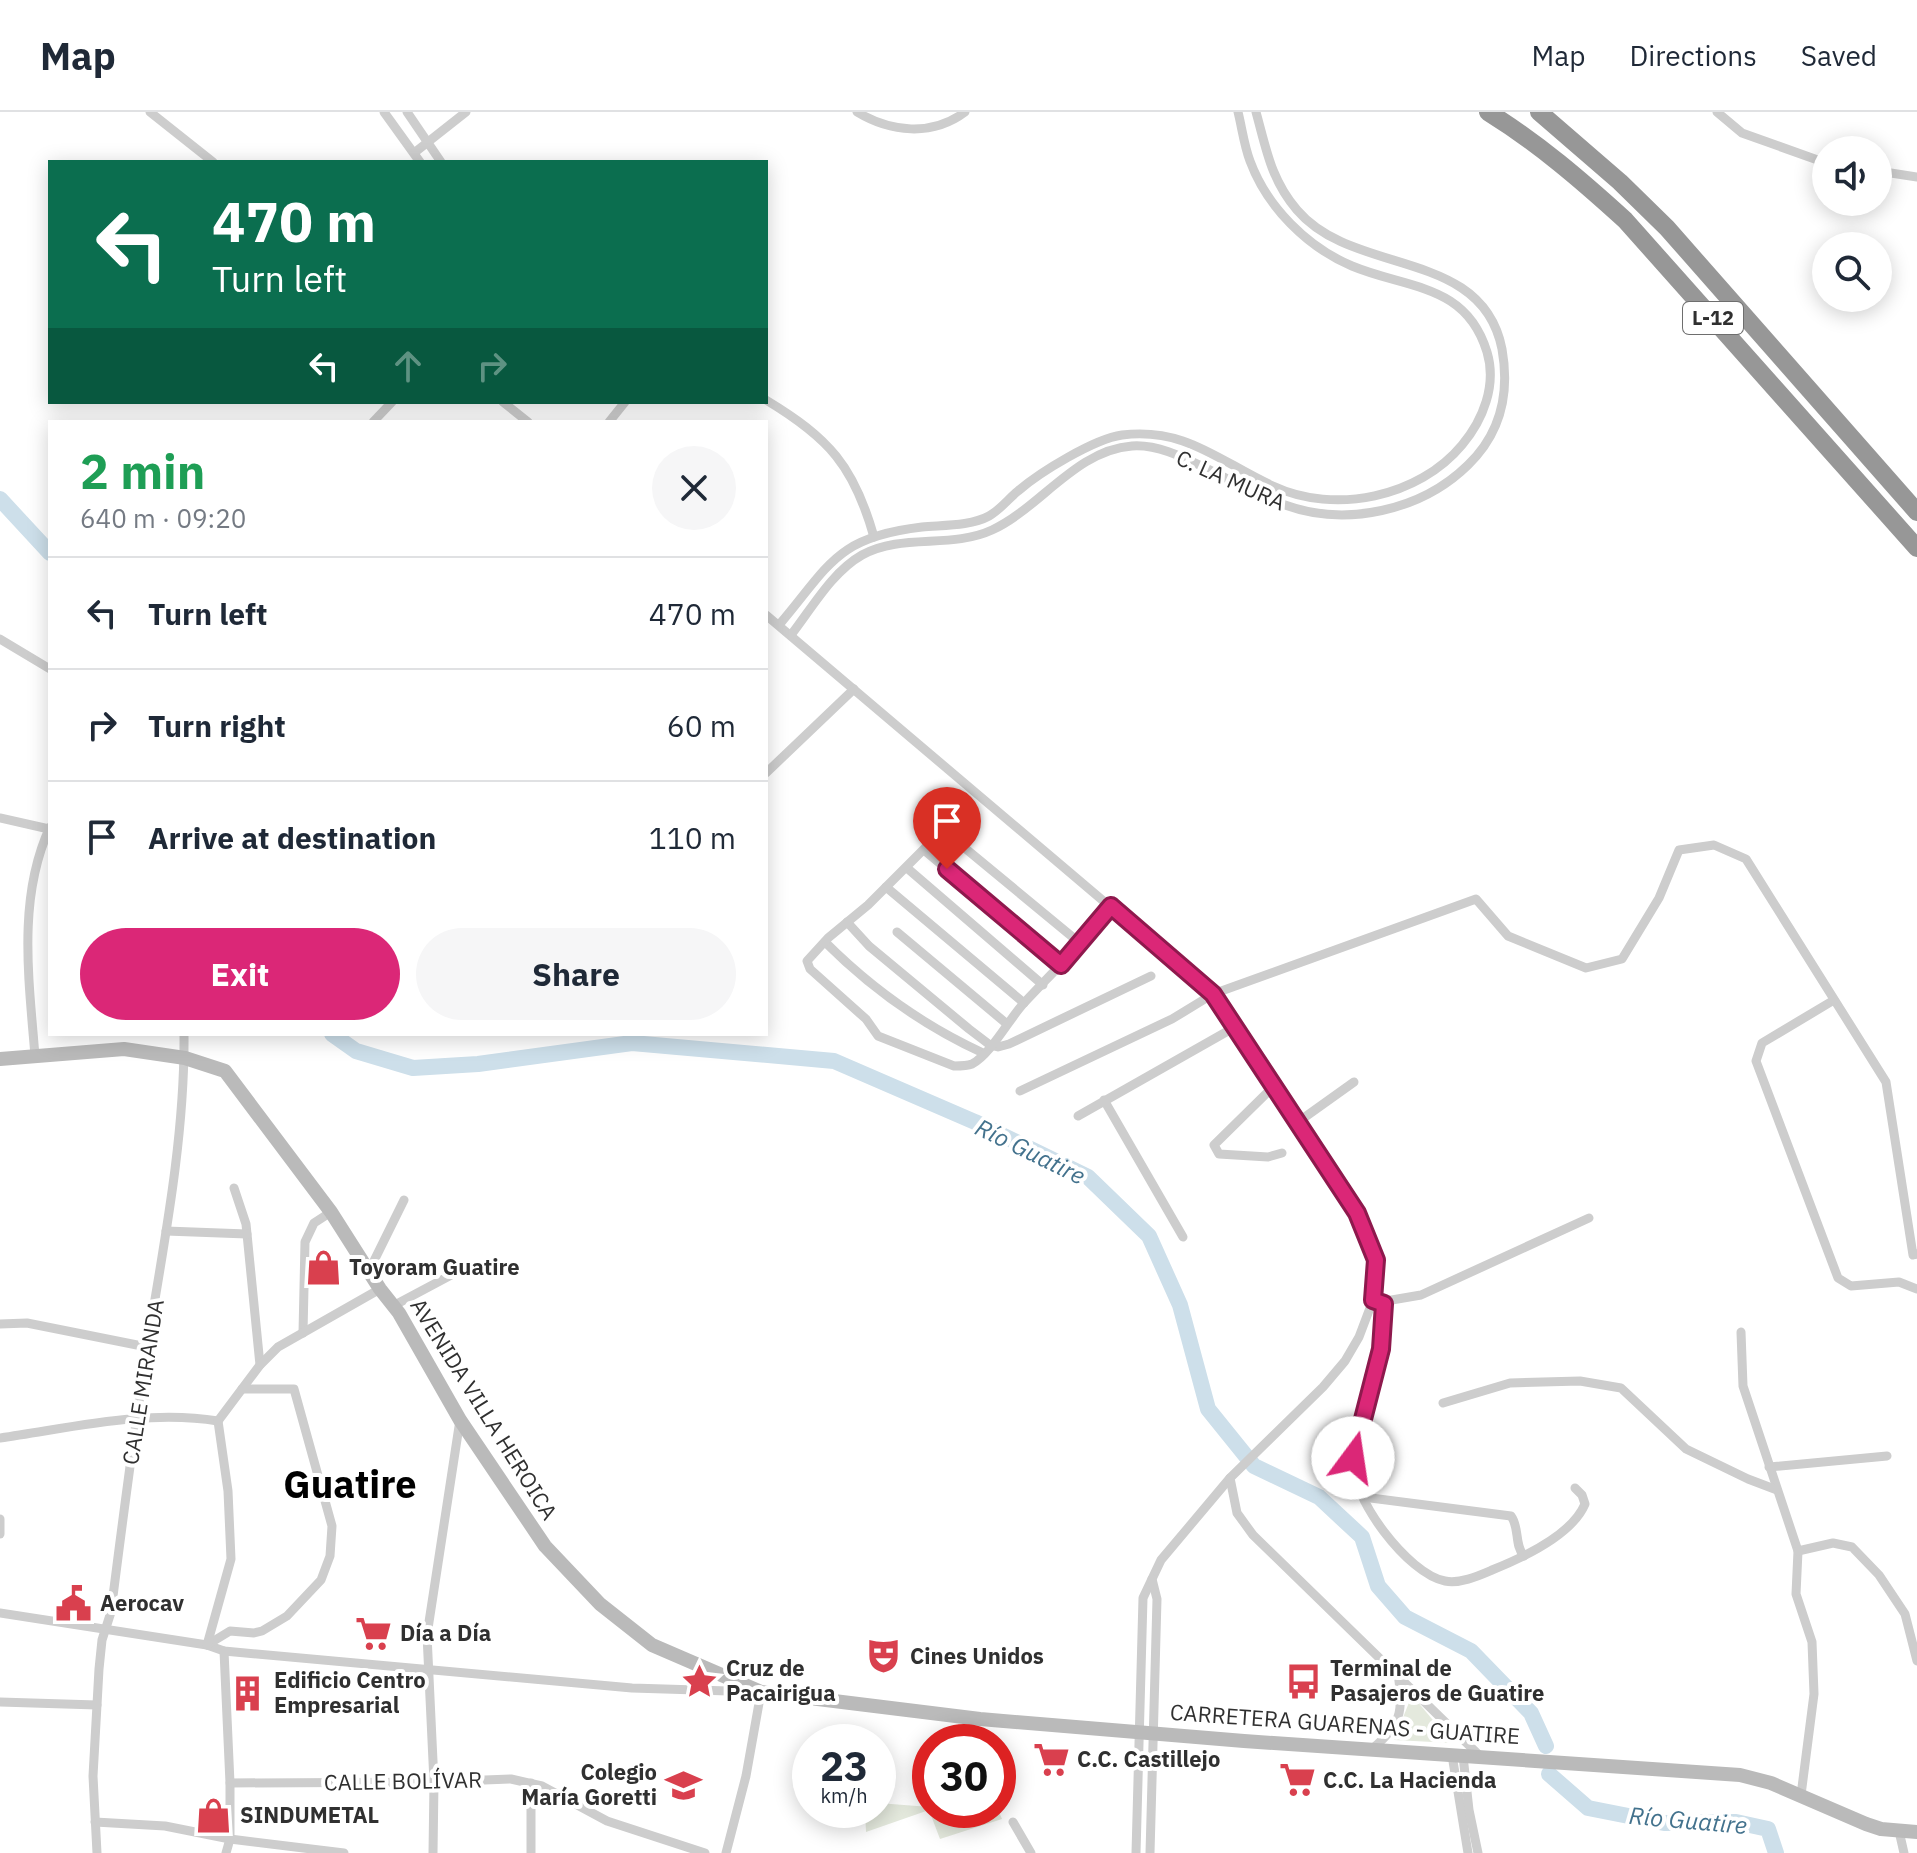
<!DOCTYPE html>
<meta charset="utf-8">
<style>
:root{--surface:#fff;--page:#f6f6f7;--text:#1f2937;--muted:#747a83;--line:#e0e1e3;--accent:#db2777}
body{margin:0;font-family:"IBM Plex Sans",sans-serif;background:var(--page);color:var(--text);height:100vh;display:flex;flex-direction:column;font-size:30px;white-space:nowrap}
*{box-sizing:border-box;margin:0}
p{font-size:26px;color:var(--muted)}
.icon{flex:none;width:44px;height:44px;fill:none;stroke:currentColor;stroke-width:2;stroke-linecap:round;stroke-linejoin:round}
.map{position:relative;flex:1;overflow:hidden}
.drawer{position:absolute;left:48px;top:308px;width:720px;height:616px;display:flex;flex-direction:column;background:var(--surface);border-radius:0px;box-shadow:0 4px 20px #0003}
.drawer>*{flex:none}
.top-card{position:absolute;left:48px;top:48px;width:720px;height:244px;border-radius:0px;box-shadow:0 4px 20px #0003;background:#0b6e4f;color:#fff;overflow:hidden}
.controls{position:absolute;left:1812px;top:24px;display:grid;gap:16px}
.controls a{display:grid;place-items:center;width:80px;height:80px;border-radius:50%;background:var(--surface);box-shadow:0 4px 20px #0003;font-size:40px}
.speed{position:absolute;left:792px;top:1612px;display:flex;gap:16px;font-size:40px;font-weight:700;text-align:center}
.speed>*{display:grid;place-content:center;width:104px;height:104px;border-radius:50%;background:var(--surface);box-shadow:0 4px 20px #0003;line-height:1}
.speed small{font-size:20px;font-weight:400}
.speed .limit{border:12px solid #d22;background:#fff;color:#111}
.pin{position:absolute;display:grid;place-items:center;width:68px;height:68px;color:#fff;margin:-82px -34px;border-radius:50% 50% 50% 0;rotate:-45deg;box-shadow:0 0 8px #0007}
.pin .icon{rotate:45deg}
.me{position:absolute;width:88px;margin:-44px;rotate:14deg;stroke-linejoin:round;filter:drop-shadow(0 0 6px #0008)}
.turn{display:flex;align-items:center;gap:28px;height:168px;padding:0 32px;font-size:36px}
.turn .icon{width:104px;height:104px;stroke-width:2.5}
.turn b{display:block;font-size:56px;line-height:68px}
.lanes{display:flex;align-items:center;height:76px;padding:0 32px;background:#0003;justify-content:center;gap:40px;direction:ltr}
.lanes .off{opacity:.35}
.round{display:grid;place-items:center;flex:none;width:84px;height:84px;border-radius:42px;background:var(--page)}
.head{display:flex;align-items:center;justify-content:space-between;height:136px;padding:0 32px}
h1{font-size:48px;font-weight:700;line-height:60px;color:#1e9e55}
.action{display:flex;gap:16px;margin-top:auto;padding:16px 32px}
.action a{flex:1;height:92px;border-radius:48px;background:var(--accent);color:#fff;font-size:32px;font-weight:700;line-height:92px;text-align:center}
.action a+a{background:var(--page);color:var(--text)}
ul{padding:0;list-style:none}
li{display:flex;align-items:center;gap:24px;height:112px;padding:0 32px;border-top:2px solid var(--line)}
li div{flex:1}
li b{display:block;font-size:30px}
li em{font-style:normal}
header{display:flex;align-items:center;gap:48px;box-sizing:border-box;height:112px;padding:0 40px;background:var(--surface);border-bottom:2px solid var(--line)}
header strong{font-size:38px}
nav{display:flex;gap:44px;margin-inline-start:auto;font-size:28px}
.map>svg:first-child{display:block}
</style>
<header>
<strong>Map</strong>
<nav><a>Map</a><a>Directions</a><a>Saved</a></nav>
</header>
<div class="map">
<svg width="1917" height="1741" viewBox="0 0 1917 1741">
<rect width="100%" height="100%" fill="#fff"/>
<g fill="#e4e9dd">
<path d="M 1412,1583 L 1452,1631 L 1394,1628 Z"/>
<path d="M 878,1691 L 930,1695 L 930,1698 L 999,1700 L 1002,1707 L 940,1727 L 929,1698 L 866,1720 L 865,1698 L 878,1698 Z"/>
</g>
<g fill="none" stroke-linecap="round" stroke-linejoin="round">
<g stroke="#cddfea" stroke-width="16">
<path d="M 0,387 L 50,441"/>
<path d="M 332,922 L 356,939 L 413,956 L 478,952 L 632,931 L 834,949 L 975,1010 L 1088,1065 L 1149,1124 L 1180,1193 L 1208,1297 L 1254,1354 L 1319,1385 L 1362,1425 L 1378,1474 L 1405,1505 L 1471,1539 L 1531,1601 L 1546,1634"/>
<path d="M 1549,1662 L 1588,1696 L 1664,1711 L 1736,1710 L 1768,1717 L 1776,1741"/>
</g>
<g stroke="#cdcdcd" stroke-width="9">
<path d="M 150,0 L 213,50"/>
<path d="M 384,0 L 420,50"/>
<path d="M 407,0 L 441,50"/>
<path d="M 857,0 C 890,20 932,25 965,0"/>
<path d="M 1717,0 L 1742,21 L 1826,51"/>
<path d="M 414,41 L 466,0"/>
<path d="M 1878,59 L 1917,65"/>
<path d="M 766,288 C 829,326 854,354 874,425"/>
<path d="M 503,290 L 528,310"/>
<path d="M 373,310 L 392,290"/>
<path d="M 609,310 L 625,290"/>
<path d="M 766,503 L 1213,882 L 1357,1101 L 1376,1148 L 1373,1188 L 1359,1225 L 1345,1249 L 1323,1275 L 1230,1366 L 1161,1448 L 1143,1486 L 1136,1741"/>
<path d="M 779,513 C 830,453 836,425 922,415 C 943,413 971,414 989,404 C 1001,397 1008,387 1018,379 C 1040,360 1094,327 1122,323 C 1186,315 1220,350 1273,374 C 1335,403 1419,385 1462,333 C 1483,308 1497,273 1487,240 C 1466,171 1407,177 1352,154 C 1307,135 1267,95 1250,49 C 1244,33 1242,16 1238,0"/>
<path d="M 791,523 C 812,496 832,460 862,443 C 902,421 951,437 992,418 C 1040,396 1076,338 1132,334 C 1162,332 1190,349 1216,361 C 1238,372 1261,385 1285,393 C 1346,415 1421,399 1468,353 C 1500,322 1510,282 1502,237 C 1482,135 1354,165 1297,98 C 1271,68 1266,36 1256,0"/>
<path d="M 0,527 L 50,557"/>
<path d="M 766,661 L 854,577"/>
<path d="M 0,706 L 49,717"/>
<path d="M 924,738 L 1061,853"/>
<path d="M 907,756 L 1043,873"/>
<path d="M 886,775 L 1024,891"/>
<path d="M 847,810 L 869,834 L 969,917 L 990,933 L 998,935 L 1009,932 L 1151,864"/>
<path d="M 897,820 L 1007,912"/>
<path d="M 825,830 C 872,877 922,913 983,941"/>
<path d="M 1081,832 L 943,718 L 868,793 L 828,826 L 807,849 L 810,857 L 866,907 L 878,924 L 954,954 C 960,954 967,954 972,952 C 991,942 1009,907 1024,891 C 1054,859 1085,829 1111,794"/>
<path d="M 1834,888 L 1762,931 L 1756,949 L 1838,1166 L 1851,1174 L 1899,1170 L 1917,1177"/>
<path d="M 35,944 C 29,868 17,786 50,715"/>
<path d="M 1274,974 L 1214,1033 L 1219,1042 L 1268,1045 L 1282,1041"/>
<path d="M 1020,979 L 1172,907 L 1213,882 L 1476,787 L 1508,824 L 1586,856 L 1622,847 L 1659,786 L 1679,738 L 1714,733 L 1746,747 L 1886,970 L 1913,1143 L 1917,1142"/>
<path d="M 1104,988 L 1183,1125"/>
<path d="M 1078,1004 L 1235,915"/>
<path d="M 1298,1010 L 1354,970"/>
<path d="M 234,1076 L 246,1112 L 260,1253"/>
<path d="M 166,1119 L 247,1122"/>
<path d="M 369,1159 L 404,1088"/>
<path d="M 1380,1190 L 1421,1183 L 1589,1106"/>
<path d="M 1384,1192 C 1383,1221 1379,1249 1372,1277 C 1367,1300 1355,1323 1353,1348 C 1350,1385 1408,1462 1445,1469 C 1460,1472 1478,1464 1492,1458 C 1522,1446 1572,1423 1585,1392 L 1582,1383 L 1575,1376"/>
<path d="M 393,1194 L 468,1154"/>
<path d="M 0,1212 L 27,1211 L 147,1235"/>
<path d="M 1741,1220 L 1743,1274 L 1798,1439 L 1796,1482 L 1812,1530 L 1814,1582 L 1801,1683"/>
<path d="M 303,1221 L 305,1130 L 314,1111 L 331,1100"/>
<path d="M 1443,1291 L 1510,1271 L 1580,1269 L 1621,1276 L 1686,1337 L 1748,1367 L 1777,1378"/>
<path d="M 218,1309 L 260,1253 L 278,1235 L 380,1177"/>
<path d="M 0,1326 C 71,1316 147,1297 218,1309"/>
<path d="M 1769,1355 L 1887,1344"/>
<path d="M 1230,1366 L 1237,1401 L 1253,1423 L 1481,1645"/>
<path d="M 1363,1385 L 1511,1404 C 1520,1416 1514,1433 1524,1444"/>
<path d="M 0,1407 L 0,1422"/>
<path d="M 1798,1439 L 1833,1431 L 1852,1435 L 1879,1463 L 1905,1502 L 1917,1549"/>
<path d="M 0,1501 L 207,1533 L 224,1539 L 632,1576 L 761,1580 L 746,1664 L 726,1741"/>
<path d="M 207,1533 L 230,1519 L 254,1521 L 262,1519 L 287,1504 L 321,1468 L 330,1444 L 332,1414 L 294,1277 L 242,1277"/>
<path d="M 207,1533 L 231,1447 L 228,1379 L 218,1309"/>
<path d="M 224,1539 L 230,1671 L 230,1727 L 226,1741"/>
<path d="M 0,1590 L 97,1593"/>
<path d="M 1372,1637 C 1401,1613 1404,1599 1398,1562"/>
<path d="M 1452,1643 L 1468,1741"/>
<path d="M 1463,1644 L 1469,1698 L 1478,1741"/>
<path d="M 230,1671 L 434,1670 L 511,1667 L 542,1674 L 607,1709 L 705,1741"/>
<path d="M 531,1671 L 531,1741"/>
<path d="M 95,1710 L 165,1714 L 230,1727 L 344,1741"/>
<path d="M 1013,1710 L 1031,1741"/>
<path d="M 1899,1719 L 1904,1741"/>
<path d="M 97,1741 L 93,1664 L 99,1557 L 102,1528 L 111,1500 C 123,1405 135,1311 150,1217 C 166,1121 185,1019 184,922"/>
<path d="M 433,1741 L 434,1670 L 427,1523 L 460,1308"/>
<path d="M 1150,1741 L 1157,1487 L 1152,1467"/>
</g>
<path stroke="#bababa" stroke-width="14" d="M 0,947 L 124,937 L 185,946 L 225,959 L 331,1100 L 380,1177 L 399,1201 L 460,1308 L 545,1434 L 600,1492 L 652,1533 L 761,1580 L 980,1607 L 1244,1629 L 1740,1663 L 1771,1671 L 1866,1712 L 1881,1717 L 1917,1720"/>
<g stroke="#979797" stroke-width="18">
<path d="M 1488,0 C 1538,31 1581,68 1625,108 L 1917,436"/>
<path d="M 1539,0 L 1620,70 L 1667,116 L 1917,400"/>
</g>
</g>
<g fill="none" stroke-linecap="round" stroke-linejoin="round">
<defs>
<path id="route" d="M 947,757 L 1061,853 L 1111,794 L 1213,882 L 1265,961 L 1357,1101 L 1376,1148 L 1373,1188 L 1384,1192 L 1381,1237 L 1353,1346"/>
</defs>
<use href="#route" stroke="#8e194d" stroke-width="20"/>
<use href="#route" stroke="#db2777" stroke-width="14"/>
</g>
<defs>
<symbol id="shop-bare" viewBox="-9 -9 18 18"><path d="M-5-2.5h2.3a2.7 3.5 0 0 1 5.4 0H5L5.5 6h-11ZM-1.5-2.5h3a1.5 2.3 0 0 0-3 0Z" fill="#d9404e" stroke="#fff" stroke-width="2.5" paint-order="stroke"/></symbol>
<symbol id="civic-bare" viewBox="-9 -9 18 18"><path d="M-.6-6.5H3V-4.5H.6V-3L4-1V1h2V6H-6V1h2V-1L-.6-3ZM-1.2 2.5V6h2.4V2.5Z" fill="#d9404e" stroke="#fff" stroke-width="2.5" paint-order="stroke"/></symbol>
<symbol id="supermarket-bare" viewBox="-9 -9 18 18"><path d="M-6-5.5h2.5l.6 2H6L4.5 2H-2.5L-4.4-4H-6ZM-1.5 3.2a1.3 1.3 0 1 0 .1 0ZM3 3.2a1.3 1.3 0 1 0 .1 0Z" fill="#d9404e" stroke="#fff" stroke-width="2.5" paint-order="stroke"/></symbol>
<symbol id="theatre-bare" viewBox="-9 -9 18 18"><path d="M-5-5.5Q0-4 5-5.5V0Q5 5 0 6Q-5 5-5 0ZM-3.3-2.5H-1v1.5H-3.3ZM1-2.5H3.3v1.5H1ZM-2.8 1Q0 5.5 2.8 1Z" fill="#d9404e" stroke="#fff" stroke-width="2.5" paint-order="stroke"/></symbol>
<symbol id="sight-bare" viewBox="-9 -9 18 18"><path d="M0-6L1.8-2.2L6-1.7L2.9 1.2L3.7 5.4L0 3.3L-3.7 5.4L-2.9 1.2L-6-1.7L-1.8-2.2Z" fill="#d9404e" stroke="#fff" stroke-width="2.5" paint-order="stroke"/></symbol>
<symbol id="bus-bare" viewBox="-9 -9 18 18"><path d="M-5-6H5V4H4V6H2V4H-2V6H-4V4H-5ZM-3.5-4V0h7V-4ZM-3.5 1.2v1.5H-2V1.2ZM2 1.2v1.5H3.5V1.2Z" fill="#d9404e" stroke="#fff" stroke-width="2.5" paint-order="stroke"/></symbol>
<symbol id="building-bare" viewBox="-9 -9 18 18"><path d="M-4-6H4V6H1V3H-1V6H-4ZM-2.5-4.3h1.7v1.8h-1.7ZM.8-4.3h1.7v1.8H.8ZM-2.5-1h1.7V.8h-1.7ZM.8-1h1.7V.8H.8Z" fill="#d9404e" stroke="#fff" stroke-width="2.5" paint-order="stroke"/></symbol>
<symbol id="school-bare" viewBox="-9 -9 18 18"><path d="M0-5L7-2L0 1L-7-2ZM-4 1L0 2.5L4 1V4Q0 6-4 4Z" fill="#d9404e" stroke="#fff" stroke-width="2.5" paint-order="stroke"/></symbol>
</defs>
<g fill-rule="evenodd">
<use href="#shop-bare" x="298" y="1130" width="51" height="51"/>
<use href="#civic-bare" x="48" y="1466" width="51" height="51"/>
<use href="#supermarket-bare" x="348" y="1496" width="51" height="51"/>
<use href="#theatre-bare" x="858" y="1518" width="51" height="51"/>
<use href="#sight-bare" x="674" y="1544" width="51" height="51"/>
<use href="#bus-bare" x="1278" y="1544" width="51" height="51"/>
<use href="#building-bare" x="222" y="1556" width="51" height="51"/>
<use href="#supermarket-bare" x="1026" y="1622" width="51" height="51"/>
<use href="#supermarket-bare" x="1272" y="1642" width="51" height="51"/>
<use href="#school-bare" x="658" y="1648" width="51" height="51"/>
<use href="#shop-bare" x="188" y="1678" width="51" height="51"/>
</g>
<g text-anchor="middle" stroke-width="8" stroke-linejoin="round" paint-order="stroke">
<rect fill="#fff" stroke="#6e6e6e" stroke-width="2" x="1683" y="190" width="60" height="32" rx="6"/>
<g font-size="20" font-weight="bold" fill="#303030">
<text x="1713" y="213">L-12</text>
</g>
<g font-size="22" fill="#303030" stroke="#fff">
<text transform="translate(1231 368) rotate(24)" y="8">C. LA MURA</text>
<text transform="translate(143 1270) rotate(-81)" y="8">CALLE MIRANDA</text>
<text transform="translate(484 1297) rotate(58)" y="8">AVENIDA VILLA HEROICA</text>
<text transform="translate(1345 1612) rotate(4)" y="8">CARRETERA GUARENAS - GUATIRE</text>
<text transform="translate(403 1669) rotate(-1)" y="8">CALLE BOLÍVAR</text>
</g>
<g font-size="22" font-weight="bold" fill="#303030" stroke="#fff" text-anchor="start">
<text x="349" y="1163">Toyoram Guatire</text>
<text x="100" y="1499">Aerocav</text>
<text x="400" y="1529">Día a Día</text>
<text x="910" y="1552">Cines Unidos</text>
<text x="726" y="1564">Cruz de<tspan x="726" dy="25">Pacairigua</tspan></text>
<text x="1330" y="1564">Terminal de<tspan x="1330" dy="25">Pasajeros de Guatire</tspan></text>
<text x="274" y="1576">Edificio Centro<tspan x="274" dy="25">Empresarial</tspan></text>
<text x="1077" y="1655">C.C. Castillejo</text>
<text x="657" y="1668" text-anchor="end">Colegio<tspan x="657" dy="25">María Goretti</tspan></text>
<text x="1323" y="1676">C.C. La Hacienda</text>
<text x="240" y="1711">SINDUMETAL</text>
</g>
<g font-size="24" font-style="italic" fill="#43728d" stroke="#fff">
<text transform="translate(1030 1040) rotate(26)" y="8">Río Guatire</text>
<text transform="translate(1688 1709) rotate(5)" y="8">Río Guatire</text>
</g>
<g font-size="38" font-weight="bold" fill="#000" stroke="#fff">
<text x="350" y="1386">Guatire</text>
</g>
</g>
</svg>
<div class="controls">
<a><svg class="icon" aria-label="sound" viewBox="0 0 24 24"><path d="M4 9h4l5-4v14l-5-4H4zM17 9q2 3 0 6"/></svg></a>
<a><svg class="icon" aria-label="search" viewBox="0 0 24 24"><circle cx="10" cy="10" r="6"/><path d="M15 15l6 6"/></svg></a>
</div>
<div class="speed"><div>23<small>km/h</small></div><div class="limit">30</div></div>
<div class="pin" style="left:947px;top:757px;background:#d93025"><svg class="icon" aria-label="arrive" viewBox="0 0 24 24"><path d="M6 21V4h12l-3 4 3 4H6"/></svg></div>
<svg class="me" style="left:1353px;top:1346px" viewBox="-20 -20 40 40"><circle r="19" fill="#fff"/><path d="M0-13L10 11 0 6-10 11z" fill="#db2777"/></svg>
<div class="top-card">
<div class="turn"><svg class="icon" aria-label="left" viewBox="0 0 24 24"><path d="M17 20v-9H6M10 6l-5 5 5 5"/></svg><div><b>470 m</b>Turn left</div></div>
<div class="lanes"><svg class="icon" aria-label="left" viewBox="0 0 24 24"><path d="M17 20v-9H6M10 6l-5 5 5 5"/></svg><svg class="icon off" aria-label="ahead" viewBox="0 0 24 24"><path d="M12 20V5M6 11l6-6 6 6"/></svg><svg class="icon off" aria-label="right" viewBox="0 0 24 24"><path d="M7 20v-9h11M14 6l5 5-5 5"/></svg></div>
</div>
<section class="drawer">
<div class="head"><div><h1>2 min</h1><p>640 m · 09:20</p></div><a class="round"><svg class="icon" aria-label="close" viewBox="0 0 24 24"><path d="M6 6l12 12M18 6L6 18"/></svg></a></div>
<ul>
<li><svg class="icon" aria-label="left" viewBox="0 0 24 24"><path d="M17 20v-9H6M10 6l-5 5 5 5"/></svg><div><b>Turn left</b></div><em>470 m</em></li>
<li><svg class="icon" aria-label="right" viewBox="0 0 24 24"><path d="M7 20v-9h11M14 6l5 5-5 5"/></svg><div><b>Turn right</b></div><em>60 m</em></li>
<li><svg class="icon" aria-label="arrive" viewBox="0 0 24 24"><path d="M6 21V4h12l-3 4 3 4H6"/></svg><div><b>Arrive at destination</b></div><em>110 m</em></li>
</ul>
<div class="action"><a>Exit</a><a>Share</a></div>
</section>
</div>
